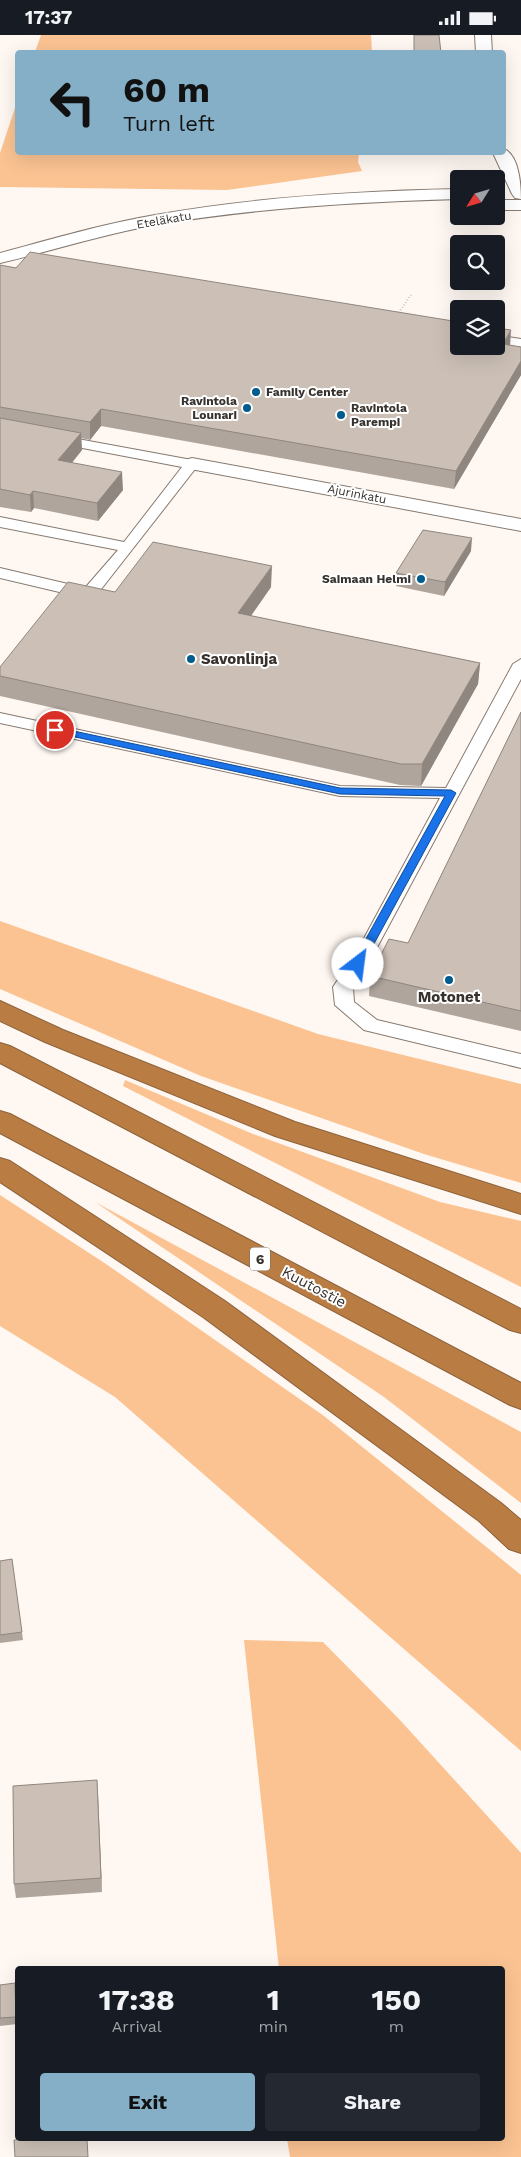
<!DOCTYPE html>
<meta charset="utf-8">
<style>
:root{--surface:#171b24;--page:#242831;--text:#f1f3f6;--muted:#9ea1a6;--accent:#85afc7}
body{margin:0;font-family:"Work Sans",sans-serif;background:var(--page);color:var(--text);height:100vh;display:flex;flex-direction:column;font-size:19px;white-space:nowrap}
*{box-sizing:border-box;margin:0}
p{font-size:16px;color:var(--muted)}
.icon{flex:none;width:28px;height:28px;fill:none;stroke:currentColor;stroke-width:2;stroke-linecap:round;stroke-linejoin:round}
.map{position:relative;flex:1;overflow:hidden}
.drawer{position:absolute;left:15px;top:1931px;width:490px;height:175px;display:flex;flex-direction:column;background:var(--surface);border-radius:5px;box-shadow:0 5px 20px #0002}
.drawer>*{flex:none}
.hud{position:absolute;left:15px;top:15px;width:491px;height:105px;border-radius:5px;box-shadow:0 5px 20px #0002;background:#85afc7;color:#111;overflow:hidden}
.needle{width:32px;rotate:233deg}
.controls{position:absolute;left:450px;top:135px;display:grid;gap:10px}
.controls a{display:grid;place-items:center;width:55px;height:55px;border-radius:5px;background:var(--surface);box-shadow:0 5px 20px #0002;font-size:25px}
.pin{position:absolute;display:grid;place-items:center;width:42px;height:42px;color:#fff;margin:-21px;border:2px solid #fff;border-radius:50%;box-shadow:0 1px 5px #0007}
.me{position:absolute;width:55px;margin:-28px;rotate:30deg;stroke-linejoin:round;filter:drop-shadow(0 0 4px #0008)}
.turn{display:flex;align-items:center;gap:18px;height:105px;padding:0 25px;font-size:22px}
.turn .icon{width:65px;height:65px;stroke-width:2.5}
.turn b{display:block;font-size:35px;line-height:42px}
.eta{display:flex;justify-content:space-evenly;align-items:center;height:85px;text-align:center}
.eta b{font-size:30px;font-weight:700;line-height:35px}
.button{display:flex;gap:10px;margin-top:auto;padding:10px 25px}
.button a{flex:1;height:58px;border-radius:5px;background:var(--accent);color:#111;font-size:20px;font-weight:700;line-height:58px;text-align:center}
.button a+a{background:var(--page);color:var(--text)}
.status{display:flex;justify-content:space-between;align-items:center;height:35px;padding:0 25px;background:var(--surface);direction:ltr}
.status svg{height:14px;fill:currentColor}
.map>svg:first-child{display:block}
</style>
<div class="status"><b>17:37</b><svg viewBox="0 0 49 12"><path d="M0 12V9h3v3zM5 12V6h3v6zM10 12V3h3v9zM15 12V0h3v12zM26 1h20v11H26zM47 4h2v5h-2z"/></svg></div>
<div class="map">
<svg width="521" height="2122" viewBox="0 0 521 2122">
<rect width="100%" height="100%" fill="#fff7f1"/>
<g fill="#fbc392">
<path d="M 41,0 L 371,0 L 372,17 L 35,17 Z"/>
<path d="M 17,67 L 18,118 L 359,118 L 358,127 L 362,136 L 227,155 L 0,152 L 0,118 Z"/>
<path d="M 0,886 L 318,999 L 521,1049 L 521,1148 L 424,1119 L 201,1041 L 0,954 Z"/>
<path d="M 125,1045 L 253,1099 L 440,1167 L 521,1186 L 521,1252 L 123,1051 Z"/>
<path d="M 0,1160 L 106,1229 L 324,1381 L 521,1540 L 521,1716 L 115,1362 L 0,1291 Z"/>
<path d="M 95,1167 L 521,1397 L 521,1468 L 384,1362 Z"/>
<path d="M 244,1605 L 323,1607 L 399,1684 L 521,1818 L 521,2122 L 290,2122 L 287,2104 L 502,2104 L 502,1934 L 279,1934 Z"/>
</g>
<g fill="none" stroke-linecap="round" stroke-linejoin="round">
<defs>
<g id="lane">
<path d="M 496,300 L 521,304 L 521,312 L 496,308 Z"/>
<path d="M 56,400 L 192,425 L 199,429 L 95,562 L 89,564 L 0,543 L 0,533 L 85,553 L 118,515 L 0,492 L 0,482 L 124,507 L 182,432 L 51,407 L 49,404 L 51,401 Z"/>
<path d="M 521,624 L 521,644 L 374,918 L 353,952 L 354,967 L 377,985 L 521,1019 L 521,1033 L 364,995 L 335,970 L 333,952 L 356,918 L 440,763 L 340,761 L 0,688 L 0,678 L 340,751 L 446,753 L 513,629 Z"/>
</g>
<g id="street">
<path d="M 475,0 L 491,0 L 492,18 L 476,18 Z"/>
<path d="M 504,114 C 519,120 521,150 521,164 L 515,163 L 512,159 L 493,118 L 504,118 Z"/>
<path d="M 192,423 L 521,484 L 521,496 L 185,433 L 182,429 L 185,425 Z"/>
</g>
<g id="secondary">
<path d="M 459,154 L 459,164 C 357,167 256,173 155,190 C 103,199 52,216 0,228 L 0,218 C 52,204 103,189 155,180 C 256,162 357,156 459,154 Z"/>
<rect x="496" y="165" width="25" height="10"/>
</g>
<g id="highway">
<path d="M 0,966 L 63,995 L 295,1087 L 521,1159 L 521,1179 L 275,1101 L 45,1007 L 0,986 Z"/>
<path d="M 0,1008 L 10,1011 L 521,1274 L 521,1298 L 510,1295 L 0,1028 Z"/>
<path d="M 0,1076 L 10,1079 L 521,1348 L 521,1374 L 510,1370 L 0,1098 Z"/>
<path d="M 0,1123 L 10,1126 L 225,1266 L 501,1468 L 521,1485 L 521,1518 L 509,1514 L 479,1486 L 203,1282 L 0,1147 Z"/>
</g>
</defs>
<use href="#lane" stroke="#857a71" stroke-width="2"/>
<use href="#street" stroke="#857a71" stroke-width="2"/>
<use href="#secondary" stroke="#857a71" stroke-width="2"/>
<use href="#highway" stroke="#8c623c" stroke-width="2"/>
<path stroke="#9b9590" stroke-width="2" stroke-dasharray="0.5 2.5" stroke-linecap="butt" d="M 397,280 L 411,260"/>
<use href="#lane" fill="#fff" fill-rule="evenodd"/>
<use href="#street" fill="#fff" fill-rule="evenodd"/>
<use href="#secondary" fill="#fff" fill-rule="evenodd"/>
<use href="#highway" fill="#b97c43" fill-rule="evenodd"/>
</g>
<g fill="#afa59d">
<path d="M 0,230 L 521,312 L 521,340 L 454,454 L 101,391 L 90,405 L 81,403 L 82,415 L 72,428 L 123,455 L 98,486 L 34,473 L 31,477 L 0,472 Z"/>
<path d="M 471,516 L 444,561 L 396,551 L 396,538 Z"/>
<path d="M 271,552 L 251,581 L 480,628 L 478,649 L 421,751 L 400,750 L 0,661 L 0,632 L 115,557 Z"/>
<path d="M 521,677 L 521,996 L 369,961 L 370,941 L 408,908 Z"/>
<path d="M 12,1524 L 23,1605 L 0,1608 L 0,1526 Z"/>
<path d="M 97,1745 L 102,1857 L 16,1863 L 14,1849 Z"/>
<path d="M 0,1950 L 16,1956 L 17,1989 L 0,1991 Z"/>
</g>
<g fill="#8f867f">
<path d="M 511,295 L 510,312 L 503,309 Z"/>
<path d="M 521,326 L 521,340 L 454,454 L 456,436 Z"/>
<path d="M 101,374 L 101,391 L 90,405 L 90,387 Z"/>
<path d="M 81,398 L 82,415 L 59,443 L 58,425 Z"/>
<path d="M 122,437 L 123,455 L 98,486 L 97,468 Z"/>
<path d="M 33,456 L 34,473 L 31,477 L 30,460 Z"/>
<path d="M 472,503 L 471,516 L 444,561 L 445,547 Z"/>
<path d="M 272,531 L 271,552 L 238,599 L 238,578 Z"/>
<path d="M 480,628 L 478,649 L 421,751 L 422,729 Z"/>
<path d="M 97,1745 L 98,1759 L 102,1857 L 101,1843 Z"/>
<path d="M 15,1948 L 16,1956 L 17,1989 L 16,1982 Z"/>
</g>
<g fill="#ccc0b6" stroke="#8f867f">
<path d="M 414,0 L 439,0 L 441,18 L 414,18 Z"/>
<path d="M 30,217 L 459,287 L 459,311 L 496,311 L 496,293 L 511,295 L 503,309 L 521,312 L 521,326 L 456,436 L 101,374 L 90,387 L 0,372 L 0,230 L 16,233 Z"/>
<path d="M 0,383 L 81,398 L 58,425 L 122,437 L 97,468 L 33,456 L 30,460 L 0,454 Z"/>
<path d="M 423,495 L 472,503 L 445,547 L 396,538 Z"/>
<path d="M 153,507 L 272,531 L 238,578 L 480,628 L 422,729 L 401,729 L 0,641 L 0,632 L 68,547 L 115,557 Z"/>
<path d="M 521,677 L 521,976 L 370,941 L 389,904 L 408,908 Z"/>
<path d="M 12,1524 L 22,1597 L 0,1600 L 0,1526 Z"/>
<path d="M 97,1745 L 101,1843 L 14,1849 L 13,1751 Z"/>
<path d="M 15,1948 L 16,1982 L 0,1983 L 0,1950 Z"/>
<path d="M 28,2104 L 87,2104 L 88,2122 L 15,2122 L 14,2105 Z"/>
</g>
<path fill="#1a73e8" stroke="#114b97" d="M 55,692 L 340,753 L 451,755 L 456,758 L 363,929 L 358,933 L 352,929 L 445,761 L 340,759 L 52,697 L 51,695 Z"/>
<g fill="#005c8d" stroke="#fff" stroke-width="2">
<circle cx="256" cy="357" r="5"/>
<circle cx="247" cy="373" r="5"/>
<circle cx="341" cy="380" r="5"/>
<circle cx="421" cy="544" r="5"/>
<circle cx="191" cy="624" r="5"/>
<circle cx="449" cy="945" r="5"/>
</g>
<g text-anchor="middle" stroke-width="4" stroke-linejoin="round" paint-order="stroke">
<g font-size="12" fill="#37322e" stroke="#fff">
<text transform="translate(164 185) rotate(-10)" y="4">Eteläkatu</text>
<text transform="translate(357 459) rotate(11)" y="4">Ajurinkatu</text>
</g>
<g font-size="12" font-weight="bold" fill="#37322e" stroke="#fff" text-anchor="start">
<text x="266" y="361">Family Center</text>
<text x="237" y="370" text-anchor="end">Ravintola<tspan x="237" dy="14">Lounari</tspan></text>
<text x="351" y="377">Ravintola<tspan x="351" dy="14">Parempi</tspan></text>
<text x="411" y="548" text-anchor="end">Saimaan Helmi</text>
</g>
<rect fill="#fff" stroke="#73706d" stroke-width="1" x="250" y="1212.5" width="20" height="23" rx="4"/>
<g font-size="14" font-weight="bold" fill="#37322e">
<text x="260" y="1229">6</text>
</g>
<g font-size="15" font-weight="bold" fill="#37322e" stroke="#fff" text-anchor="start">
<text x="201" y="629">Savonlinja</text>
<text x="449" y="967" text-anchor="middle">Motonet</text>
</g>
<g font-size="15" fill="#37322e" stroke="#fff">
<text transform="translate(314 1252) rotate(28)" y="5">Kuutostie</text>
</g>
</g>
</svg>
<div class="controls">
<a><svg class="needle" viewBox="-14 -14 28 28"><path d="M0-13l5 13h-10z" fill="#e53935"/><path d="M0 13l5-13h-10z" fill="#9ea1a6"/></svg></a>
<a><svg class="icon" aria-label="search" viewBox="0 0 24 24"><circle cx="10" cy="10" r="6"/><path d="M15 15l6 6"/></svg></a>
<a><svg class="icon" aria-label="layers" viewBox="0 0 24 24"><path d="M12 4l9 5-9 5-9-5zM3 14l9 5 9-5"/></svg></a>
</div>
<div class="pin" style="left:55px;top:695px;background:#d93025"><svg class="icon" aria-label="arrive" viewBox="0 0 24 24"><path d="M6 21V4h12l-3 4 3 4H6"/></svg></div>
<svg class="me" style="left:358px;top:929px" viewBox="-20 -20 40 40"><circle r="19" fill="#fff"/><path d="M0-13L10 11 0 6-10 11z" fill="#1a73e8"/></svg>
<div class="hud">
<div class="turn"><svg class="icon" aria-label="left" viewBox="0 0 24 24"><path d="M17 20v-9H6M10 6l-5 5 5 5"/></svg><div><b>60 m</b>Turn left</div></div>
</div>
<section class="drawer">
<div class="eta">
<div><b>17:38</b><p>Arrival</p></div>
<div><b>1</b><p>min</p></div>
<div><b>150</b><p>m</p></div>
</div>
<div class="button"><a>Exit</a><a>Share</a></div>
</section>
</div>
